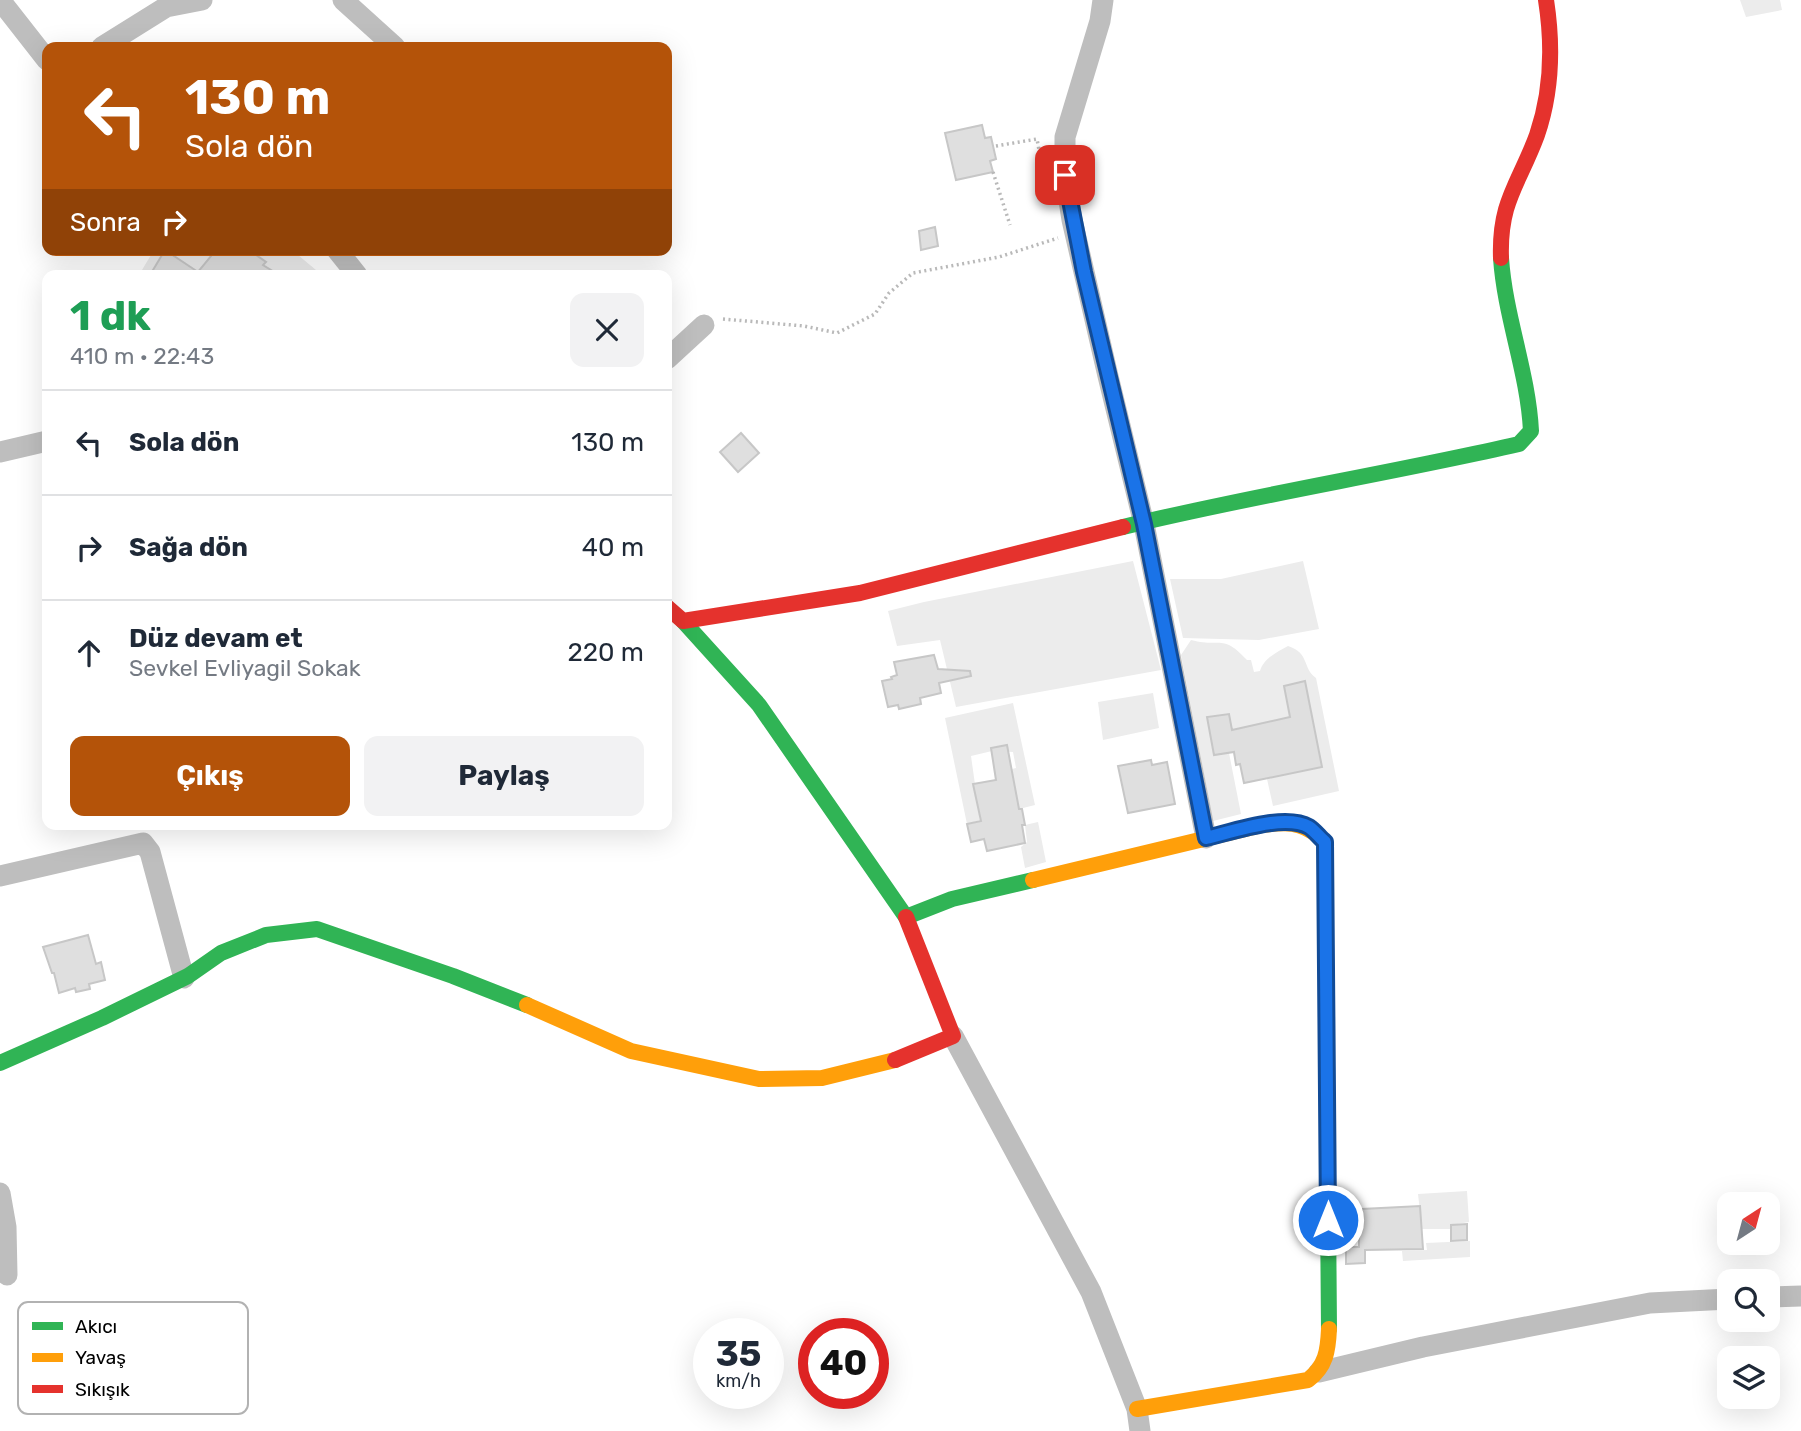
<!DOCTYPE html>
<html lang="tr">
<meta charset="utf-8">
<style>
:root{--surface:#fff;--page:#f2f2f3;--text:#1f2937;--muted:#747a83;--line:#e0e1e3;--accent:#b45309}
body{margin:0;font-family:Rubik,sans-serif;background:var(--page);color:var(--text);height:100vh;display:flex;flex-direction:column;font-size:26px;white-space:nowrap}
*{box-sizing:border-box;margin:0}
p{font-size:23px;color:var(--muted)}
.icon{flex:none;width:38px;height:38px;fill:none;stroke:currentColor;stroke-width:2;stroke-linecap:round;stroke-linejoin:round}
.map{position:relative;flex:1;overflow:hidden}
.side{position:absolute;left:42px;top:270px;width:630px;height:560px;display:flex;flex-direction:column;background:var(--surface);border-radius:14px;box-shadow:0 7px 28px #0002}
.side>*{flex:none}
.guide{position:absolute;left:42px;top:42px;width:630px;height:214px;border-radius:14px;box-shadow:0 7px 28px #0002;background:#b45309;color:#fff;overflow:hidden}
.needle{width:46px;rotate:36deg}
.controls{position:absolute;left:1717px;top:1192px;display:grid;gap:14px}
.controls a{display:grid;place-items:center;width:63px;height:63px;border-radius:14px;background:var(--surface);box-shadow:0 7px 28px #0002;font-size:35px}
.speed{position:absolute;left:693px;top:1318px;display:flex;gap:14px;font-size:35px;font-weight:700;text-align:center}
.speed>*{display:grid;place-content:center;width:91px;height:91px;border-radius:50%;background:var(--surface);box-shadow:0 7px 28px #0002;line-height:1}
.speed small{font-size:18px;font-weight:400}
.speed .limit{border:10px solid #d22;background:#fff;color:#111}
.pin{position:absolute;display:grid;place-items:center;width:60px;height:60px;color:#fff;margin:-30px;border-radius:14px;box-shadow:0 4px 10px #0006}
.me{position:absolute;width:77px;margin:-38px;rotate:0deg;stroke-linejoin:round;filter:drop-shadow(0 0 5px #0008)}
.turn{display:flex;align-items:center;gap:24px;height:147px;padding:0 28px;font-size:32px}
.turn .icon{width:91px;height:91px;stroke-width:2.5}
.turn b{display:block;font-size:49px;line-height:60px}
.then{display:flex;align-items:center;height:66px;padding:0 28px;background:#0003;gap:14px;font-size:26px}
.round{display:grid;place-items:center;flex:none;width:74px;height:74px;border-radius:14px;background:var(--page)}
.head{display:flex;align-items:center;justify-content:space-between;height:119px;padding:0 28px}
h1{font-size:42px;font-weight:700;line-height:52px;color:#1e9e55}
.cta{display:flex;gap:14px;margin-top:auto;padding:14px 28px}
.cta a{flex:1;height:80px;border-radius:14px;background:var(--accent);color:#fff;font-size:28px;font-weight:700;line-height:80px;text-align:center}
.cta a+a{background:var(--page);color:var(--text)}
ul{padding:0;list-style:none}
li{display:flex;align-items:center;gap:21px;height:105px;padding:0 28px;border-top:2px solid var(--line)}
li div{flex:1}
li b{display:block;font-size:26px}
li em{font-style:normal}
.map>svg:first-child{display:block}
</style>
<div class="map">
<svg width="1801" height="1431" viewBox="0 0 1801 1431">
<rect width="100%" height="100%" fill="#fff"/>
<g fill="#ececec">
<path d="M 1740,0 L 1780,0 L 1782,10 L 1746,17 Z"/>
<path d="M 154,250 L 202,250 L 205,252 L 207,250 L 292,250 L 322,275 L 139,275 Z"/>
<path d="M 1133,561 L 1161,670 L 956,707 L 940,640 L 897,646 L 888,611 L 924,602 Z"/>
<path d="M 1303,561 L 1319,629 L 1259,640 L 1183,638 L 1170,579 L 1221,579 Z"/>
<path d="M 1191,640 C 1221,648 1222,633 1247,660 L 1251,660 L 1254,672 L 1260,671 C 1263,659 1277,652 1288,646 C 1310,653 1302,668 1316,678 L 1339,791 L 1273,806 L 1267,779 L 1245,783 L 1241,764 L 1236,765 L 1233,752 L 1229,753 L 1241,814 L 1213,821 L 1181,655 Z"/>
<path d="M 1153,693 L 1159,728 L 1103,740 L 1098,702 Z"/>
<path d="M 1013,703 L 1035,805 L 1019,809 L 1012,769 L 1016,768 L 1013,752 L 992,751 L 971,756 L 980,820 L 967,824 L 945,718 Z"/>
<path d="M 1038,822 L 1046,862 L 1025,868 L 1021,847 L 1027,842 L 1025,825 Z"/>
<path d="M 1467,1191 L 1469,1222 L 1451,1225 L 1451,1229 L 1422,1229 L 1418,1194 Z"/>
<path d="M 1470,1241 L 1470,1257 L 1403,1261 L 1402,1251 L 1427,1250 L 1426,1243 Z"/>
</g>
<g fill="#dfdfdf" stroke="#c7c7c7" stroke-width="2">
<path d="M 982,125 L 985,138 L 991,137 L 996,159 L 990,161 L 993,172 L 956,180 L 945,133 Z"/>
<path d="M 935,227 L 938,246 L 921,250 L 919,231 Z"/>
<path d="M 165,250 L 198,272 L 216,250 L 249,250 L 266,262 L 263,265 L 279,275 L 150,275 Z"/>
<path d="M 741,433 L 759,453 L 738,472 L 720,452 Z"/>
<path d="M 934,655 L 938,669 L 970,671 L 971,676 L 939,683 L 941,693 L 920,698 L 921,704 L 899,709 L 898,705 L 888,707 L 882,681 L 892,679 L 891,677 L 897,675 L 894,662 Z"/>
<path d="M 1305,681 L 1322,767 L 1244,783 L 1240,764 L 1236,765 L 1234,752 L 1214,755 L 1207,717 L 1229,714 L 1232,730 L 1290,717 L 1284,686 Z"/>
<path d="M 1007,745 L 1019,809 L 1022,809 L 1025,825 L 1022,825 L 1025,843 L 987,851 L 984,839 L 971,842 L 967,824 L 981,821 L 973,784 L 996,780 L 991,748 Z"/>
<path d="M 1151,760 L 1152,765 L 1167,762 L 1175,804 L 1128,813 L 1118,766 Z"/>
<path d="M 88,935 L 96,964 L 101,962 L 105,980 L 89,984 L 90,989 L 76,992 L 75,988 L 59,993 L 54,973 L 52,973 L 43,947 Z"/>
<path d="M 1420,1206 L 1423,1249 L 1365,1250 L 1365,1263 L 1346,1264 L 1346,1247 L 1359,1247 L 1359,1225 L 1362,1226 L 1362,1209 Z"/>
<path d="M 1467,1224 L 1467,1240 L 1451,1241 L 1451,1225 Z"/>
</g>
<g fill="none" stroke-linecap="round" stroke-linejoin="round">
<g stroke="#b9b9b9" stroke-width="3.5" stroke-dasharray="2 3.5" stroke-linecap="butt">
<path d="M 996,146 L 1037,139 L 1043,172"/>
<path d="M 993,172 L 1010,225"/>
<path d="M 723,319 L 804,326 L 837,333 L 875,314 L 889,293 L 913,273 L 999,257 L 1058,238"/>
</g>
<g stroke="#bebebe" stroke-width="21">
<path d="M 0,0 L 47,60"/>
<path d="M 343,0 L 395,47"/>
<path d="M 1103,0 L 1100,21 L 1065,137 L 1065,175 L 1072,220 L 1108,376 L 1144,524 L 1206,838"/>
<path d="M 102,47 L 166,7 L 202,0"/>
<path d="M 337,250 L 357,275"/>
<path d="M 667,359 L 704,325"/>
<path d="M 0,452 L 47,441"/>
<path d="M 0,876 L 143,843 L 150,852 L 184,978"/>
<path d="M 953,1036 L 1091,1292 L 1137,1409 L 1140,1431"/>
<path d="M 0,1193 L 6,1227 L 7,1275"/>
<path d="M 1768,1297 L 1801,1296"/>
<path d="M 1319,1372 L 1423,1347 L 1650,1303 L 1729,1299"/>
</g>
<g stroke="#30b455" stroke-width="16">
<path d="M 1123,527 C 1254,495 1388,474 1519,444 L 1531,431 C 1528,372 1505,317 1501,258"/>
<path d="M 683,621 L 759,705 L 906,917 L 952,899 L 1033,880"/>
<path d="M 1319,837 L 1325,842 L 1329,1329"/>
<path d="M 0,1063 L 102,1018 L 188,976 L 221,953 L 266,935 L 317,929 L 453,976 L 527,1005"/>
</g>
<g stroke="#ff9f0a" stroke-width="16">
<path d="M 1033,880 L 1262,825 C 1284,822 1302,821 1319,837"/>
<path d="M 527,1005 L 631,1051 L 759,1079 L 822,1078 L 895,1060"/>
<path d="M 1137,1409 L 1308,1380 C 1326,1366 1328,1351 1329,1329"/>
</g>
<g stroke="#e5322d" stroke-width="16">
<path d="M 1501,258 C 1499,201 1519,184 1537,135 C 1552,91 1553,45 1546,0"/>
<path d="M 667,607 L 683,621 L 860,593 L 1123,527"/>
<path d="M 895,1060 L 953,1036 L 906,917"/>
</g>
</g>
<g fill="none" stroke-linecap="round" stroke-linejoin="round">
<defs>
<path id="route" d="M 1065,175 L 1084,272 L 1144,524 L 1206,838 C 1232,832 1285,813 1309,827 C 1315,831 1320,838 1325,842 L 1328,1220"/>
</defs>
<use href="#route" stroke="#114b97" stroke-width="18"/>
<use href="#route" stroke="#1a73e8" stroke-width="12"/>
</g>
<rect x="18" y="1302" width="230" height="112" rx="10" fill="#fff" stroke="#b2b2b2" stroke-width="2"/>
<rect x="32" y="1322" width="31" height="8" fill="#30b455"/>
<rect x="32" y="1353" width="31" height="9" fill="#ff9f0a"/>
<rect x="32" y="1385" width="31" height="8" fill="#e5322d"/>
<g font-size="19" fill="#000">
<text x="75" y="1333">Akıcı</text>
<text x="75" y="1364">Yavaş</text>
<text x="75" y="1396">Sıkışık</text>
</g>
</svg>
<div class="controls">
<a><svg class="needle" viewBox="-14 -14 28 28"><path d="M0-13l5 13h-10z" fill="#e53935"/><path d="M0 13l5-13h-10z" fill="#747a83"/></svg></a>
<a><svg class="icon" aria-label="search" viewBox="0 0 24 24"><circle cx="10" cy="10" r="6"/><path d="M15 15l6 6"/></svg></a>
<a><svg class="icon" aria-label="layers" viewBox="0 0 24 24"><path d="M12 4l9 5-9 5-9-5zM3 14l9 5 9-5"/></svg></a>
</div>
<div class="speed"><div>35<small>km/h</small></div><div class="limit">40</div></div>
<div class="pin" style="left:1065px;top:175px;background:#d93025"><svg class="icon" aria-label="arrive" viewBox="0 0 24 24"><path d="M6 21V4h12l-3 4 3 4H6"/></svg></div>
<svg class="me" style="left:1328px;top:1220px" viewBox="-20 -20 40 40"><circle r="17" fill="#1a73e8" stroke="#fff" stroke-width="3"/><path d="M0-11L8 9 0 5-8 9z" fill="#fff"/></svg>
<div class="guide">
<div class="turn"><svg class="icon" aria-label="left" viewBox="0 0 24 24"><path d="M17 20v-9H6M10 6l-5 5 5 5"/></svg><div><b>130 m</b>Sola dön</div></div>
<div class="then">Sonra<svg class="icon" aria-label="right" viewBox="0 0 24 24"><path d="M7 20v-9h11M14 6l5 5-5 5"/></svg></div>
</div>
<section class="side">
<div class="head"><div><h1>1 dk</h1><p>410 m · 22:43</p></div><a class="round"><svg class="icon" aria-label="close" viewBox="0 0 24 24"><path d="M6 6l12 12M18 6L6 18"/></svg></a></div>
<ul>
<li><svg class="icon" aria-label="left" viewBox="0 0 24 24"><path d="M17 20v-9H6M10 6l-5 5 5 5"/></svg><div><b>Sola dön</b></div><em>130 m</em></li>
<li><svg class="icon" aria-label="right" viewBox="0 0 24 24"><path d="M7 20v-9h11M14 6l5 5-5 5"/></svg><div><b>Sağa dön</b></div><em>40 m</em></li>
<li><svg class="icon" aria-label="ahead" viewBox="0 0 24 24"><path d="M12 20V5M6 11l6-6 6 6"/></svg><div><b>Düz devam et</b><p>Sevkel Evliyagil Sokak</p></div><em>220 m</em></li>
</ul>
<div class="cta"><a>Çıkış</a><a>Paylaş</a></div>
</section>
</div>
